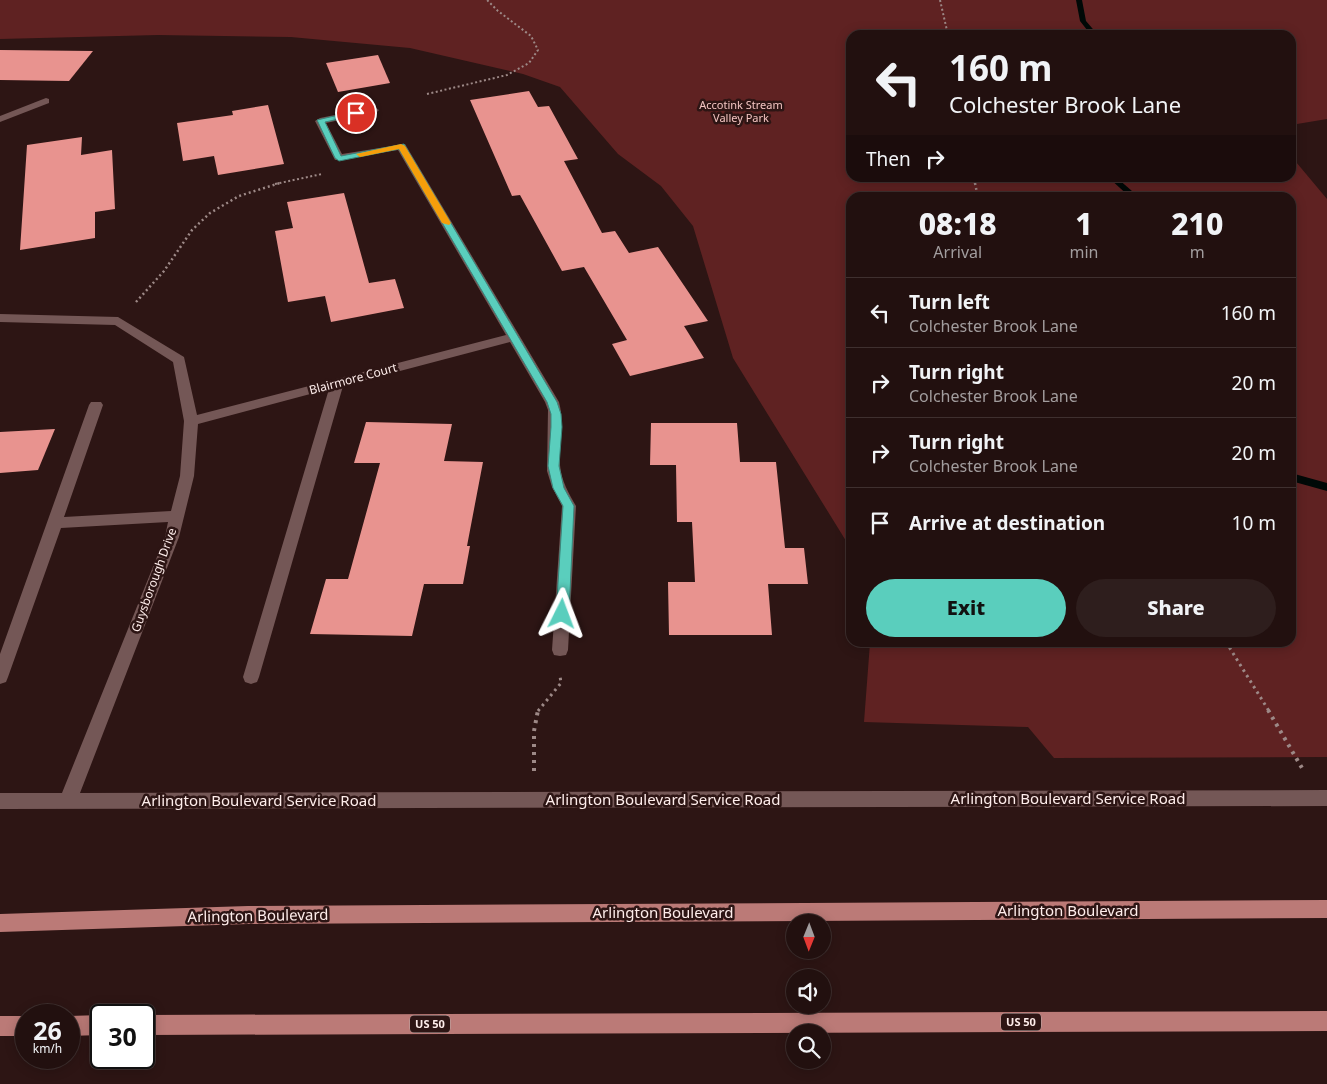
<!DOCTYPE html>
<style>
:root{--surface:#22100f;--page:#2e1e1d;--text:#f1f3f6;--muted:#a29d9e;--line:#3f302f;--accent:#5acebd}
body{margin:0;font-family:"Noto Sans",sans-serif;background:var(--page);color:var(--text);height:100vh;display:flex;flex-direction:column;font-size:19px;white-space:nowrap}
*{box-sizing:border-box;margin:0}
p{font-size:16px;color:var(--muted)}
.icon{flex:none;width:28px;height:28px;fill:none;stroke:currentColor;stroke-width:2;stroke-linecap:round;stroke-linejoin:round}
.map{position:relative;flex:1;overflow:hidden}
.drawer{position:absolute;left:846px;top:192px;width:450px;height:455px;display:flex;flex-direction:column;background:var(--surface);border-radius:15px;box-shadow:0 2px 12px #0003,0 0 0 1px var(--line)}
.drawer>*{flex:none}
.top-card{position:absolute;left:846px;top:30px;width:450px;height:152px;border-radius:15px;box-shadow:0 2px 12px #0003,0 0 0 1px var(--line);background:#22100f;color:var(--text);overflow:hidden}
.needle{width:32px;rotate:181deg}
.buttons{position:absolute;left:786px;top:914px;display:grid;gap:10px}
.buttons a{display:grid;place-items:center;width:45px;height:45px;border-radius:50%;background:var(--surface);box-shadow:0 2px 12px #0003,0 0 0 1px var(--line);font-size:25px}
.speed{position:absolute;left:15px;top:1004px;display:flex;gap:10px;font-size:25px;font-weight:700;text-align:center}
.speed>*{display:grid;place-content:center;width:65px;height:65px;border-radius:50%;background:var(--surface);box-shadow:0 2px 12px #0003,0 0 0 1px var(--line);line-height:1}
.speed small{font-size:12px;font-weight:400}
.speed .limit{border:2px solid #111;border-radius:8px;background:#fff;color:#111}
.pin{position:absolute;display:grid;place-items:center;width:42px;height:42px;color:#fff;margin:-21px;border:2px solid #fff;border-radius:50%;box-shadow:0 1px 5px #0007}
.me{position:absolute;width:55px;margin:-28px;rotate:3deg;stroke-linejoin:round;filter:drop-shadow(0 0 4px #0008)}
.turn{display:flex;align-items:center;gap:18px;height:105px;padding:0 20px;font-size:22px}
.turn .icon{width:65px;height:65px;stroke-width:2.5}
.turn b{display:block;font-size:35px;line-height:42px}
.then{display:flex;align-items:center;height:48px;padding:0 20px;background:#0003;gap:10px;font-size:19px}
.eta{display:flex;justify-content:space-evenly;align-items:center;height:85px;text-align:center}
.eta b{font-size:30px;font-weight:800;line-height:35px}
.primary-button{display:flex;gap:10px;margin-top:auto;padding:10px 20px}
.primary-button a{flex:1;height:58px;border-radius:30px;background:var(--accent);color:#111;font-size:20px;font-weight:800;line-height:58px;text-align:center}
.primary-button a+a{background:var(--page);color:var(--text)}
ul{padding:0;list-style:none}
li{display:flex;align-items:center;gap:15px;height:70px;padding:0 20px;border-top:1px solid var(--line)}
li div{flex:1}
li b{display:block;font-size:19px}
li em{font-style:normal}
.map>svg:first-child{display:block}
</style>
<div class="map">
<svg width="1327" height="1084" viewBox="0 0 1327 1084">
<rect width="100%" height="100%" fill="#2d1514"/>
<path fill="#5f2222" d="M 0,0 L 1327,0 L 1327,119 L 1291,125 L 1291,35 L 851,35 L 851,178 L 1291,178 L 1291,156 L 1327,199 L 1327,757 L 1054,758 L 1028,727 L 864,722 L 870,643 L 1291,642 L 1291,198 L 851,198 L 851,549 L 733,358 L 693,226 L 661,186 L 618,154 L 560,87 L 523,74 L 410,48 L 323,40 L 291,37 L 158,35 L 0,39 Z"/>
<g fill="none" stroke-linecap="round" stroke-linejoin="round">
<g fill="#000907" fill-rule="evenodd">
<path d="M 1076,0 L 1082,0 L 1086,21 L 1098,35 L 1091,35 L 1080,21 Z"/>
<path d="M 1109,178 L 1117,178 L 1140,198 L 1131,198 Z"/>
<path d="M 1291,473 L 1327,483 L 1327,491 L 1291,481 Z"/>
</g>
</g>
<g fill="#e8938f">
<path d="M 0,50 L 93,51 L 69,81 L 0,80 Z"/>
<path d="M 378,55 L 390,83 L 338,92 L 326,63 Z"/>
<path d="M 529,91 L 538,107 L 549,106 L 578,159 L 564,161 L 602,233 L 615,231 L 629,253 L 658,247 L 708,321 L 684,326 L 704,358 L 630,376 L 612,344 L 627,340 L 584,267 L 562,271 L 520,195 L 512,196 L 470,100 Z"/>
<path d="M 268,105 L 284,164 L 218,175 L 214,156 L 183,161 L 177,123 L 233,115 L 232,111 Z"/>
<path d="M 82,137 L 81,155 L 112,150 L 115,209 L 95,212 L 95,238 L 20,250 L 27,145 Z"/>
<path d="M 344,193 L 369,283 L 395,279 L 404,308 L 331,322 L 325,296 L 288,302 L 275,231 L 293,228 L 287,202 Z"/>
<path d="M 366,422 L 452,424 L 444,461 L 483,462 L 467,546 L 470,546 L 463,584 L 424,584 L 412,636 L 310,634 L 326,579 L 348,579 L 380,463 L 354,463 Z"/>
<path d="M 651,423 L 737,423 L 740,462 L 776,462 L 785,548 L 804,548 L 808,584 L 768,584 L 772,635 L 669,635 L 668,582 L 695,582 L 692,522 L 677,522 L 676,465 L 650,465 Z"/>
<path d="M 55,429 L 38,470 L 0,473 L 0,432 Z"/>
</g>
<g fill="none" stroke-linecap="round" stroke-linejoin="round">
<g stroke="#9d8987" stroke-width="2" stroke-dasharray="2 2.5" stroke-linecap="butt">
<path d="M 940,0 L 948,35"/>
<path d="M 427,94 L 507,75 L 529,63 L 538,50 L 531,36 L 498,11 L 487,0"/>
<path d="M 974,178 L 975,184"/>
<path d="M 275,184 L 322,174"/>
</g>
<g stroke="#9d8987" stroke-width="2.5" stroke-dasharray="2 3" stroke-linecap="butt">
<path d="M 975,183 L 978,198"/>
<path d="M 136,302 L 164,271 L 192,230 L 210,213 L 239,196 L 280,183"/>
</g>
<g stroke="#9d8987" stroke-width="3" stroke-dasharray="2.5 4" stroke-linecap="butt">
<path d="M 1226,642 L 1269,711"/>
<path d="M 538,711 L 561,683 L 560,676"/>
</g>
<g stroke="#9d8987" stroke-width="4" stroke-dasharray="3 5" stroke-linecap="butt">
<path d="M 1268,710 L 1302,768"/>
<path d="M 534,771 L 534,731 L 538,710"/>
</g>
<g fill="#745756" fill-rule="evenodd">
<path d="M 46,98 L 49,99 L 49,103 L 0,122 L 0,116 Z"/>
<path d="M 374,107 L 379,110 L 377,112 L 326,123 L 342,154 L 405,144 L 559,402 C 565,424 558,444 560,465 C 561,480 569,494 576,506 L 568,650 L 566,655 L 560,656 L 554,655 L 552,650 L 562,506 L 552,487 L 547,471 L 548,410 L 545,402 L 510,342 L 343,386 L 259,677 L 257,682 L 251,684 L 245,682 L 243,677 L 329,389 L 198,424 L 194,476 L 179,537 L 80,793 L 1327,790 L 1327,806 L 0,809 L 0,793 L 62,793 L 165,537 L 168,522 L 61,528 L 8,677 L 6,682 L 0,684 L 0,654 L 89,405 L 91,402 L 101,402 L 103,405 L 64,517 L 171,511 L 180,476 L 184,421 L 173,362 L 115,325 L 0,322 L 0,314 L 118,317 L 184,357 L 197,415 L 506,335 L 398,150 L 335,160 L 315,121 L 320,118 Z"/>
</g>
<g fill="#bb7a77" fill-rule="evenodd">
<path d="M 1327,900 L 1327,918 L 248,924 L 0,932 L 0,914 L 248,906 Z"/>
<path d="M 1327,1011 L 1327,1031 L 144,1035 L 143,1015 Z"/>
<path d="M 101,1015 L 101,1035 L 69,1036 L 69,1016 Z"/>
<rect x="0" y="1016" width="26" height="20"/>
</g>
</g>
<path fill="#5acebd" stroke="#3a867b" d="M 356,111 L 360,113 L 359,115 L 325,122 L 341,156 L 404,144 L 557,402 L 561,414 L 562,427 L 559,466 L 564,488 L 574,506 L 569,614 L 567,618 L 558,618 L 556,614 L 563,506 L 553,488 L 548,466 L 551,427 L 551,414 L 547,402 L 399,149 L 339,161 L 335,158 L 317,120 Z"/>
<path fill="#f59e0b" d="M 401,144 L 405,146 L 451,223 L 449,225 L 442,223 L 399,149 L 360,157 L 356,154 Z"/>
<g text-anchor="middle" stroke-width="5" stroke-linejoin="round" paint-order="stroke">
<g font-size="11" fill="#f2c3c0" stroke="#2d1514">
<text x="741" y="109">Accotink Stream<tspan x="741" dy="13">Valley Park</tspan></text>
</g>
<g fill="#2d1514" stroke="#bfacaa" stroke-width="1">
<rect x="1001" y="1013.5" width="40" height="17" rx="4"/>
<rect x="410" y="1015.5" width="40" height="17" rx="4"/>
</g>
<g font-size="11" font-weight="bold" fill="#feedeb">
<text x="1021" y="1026">US 50</text>
<text x="430" y="1028">US 50</text>
</g>
<g font-size="12" fill="#feedeb" stroke="#2d1514">
<text transform="translate(353 379) rotate(-15)" y="4">Blairmore Court</text>
<text transform="translate(154 580) rotate(-70)" y="4">Guysborough Drive</text>
</g>
<g font-size="15" fill="#feedeb" stroke="#2d1514">
<text x="1068" y="804">Arlington Boulevard Service Road</text>
<text x="663" y="805">Arlington Boulevard Service Road</text>
<text x="259" y="806">Arlington Boulevard Service Road</text>
<text x="1068" y="916">Arlington Boulevard</text>
<text x="663" y="918">Arlington Boulevard</text>
<text transform="translate(258 916) rotate(-1)" y="5">Arlington Boulevard</text>
</g>
</g>
</svg>
<div class="buttons">
<a><svg class="needle" viewBox="-14 -14 28 28"><path d="M0-13l5 13h-10z" fill="#e53935"/><path d="M0 13l5-13h-10z" fill="#a29d9e"/></svg></a>
<a><svg class="icon" aria-label="sound" viewBox="0 0 24 24"><path d="M4 9h4l5-4v14l-5-4H4zM17 9q2 3 0 6"/></svg></a>
<a><svg class="icon" aria-label="search" viewBox="0 0 24 24"><circle cx="10" cy="10" r="6"/><path d="M15 15l6 6"/></svg></a>
</div>
<div class="speed"><div>26<small>km/h</small></div><div class="limit">30</div></div>
<div class="pin" style="left:356px;top:113px;background:#d93025"><svg class="icon" aria-label="arrive" viewBox="0 0 24 24"><path d="M6 21V4h12l-3 4 3 4H6"/></svg></div>
<svg class="me" style="left:562px;top:614px" viewBox="-20 -20 40 40"><path d="M0-17L14 15 0 8-14 15z" fill="#5acebd" stroke="#fff" stroke-width="4"/></svg>
<div class="top-card">
<div class="turn"><svg class="icon" aria-label="left" viewBox="0 0 24 24"><path d="M17 20v-9H6M10 6l-5 5 5 5"/></svg><div><b>160 m</b>Colchester Brook Lane</div></div>
<div class="then">Then<svg class="icon" aria-label="right" viewBox="0 0 24 24"><path d="M7 20v-9h11M14 6l5 5-5 5"/></svg></div>
</div>
<section class="drawer">
<div class="eta">
<div><b>08:18</b><p>Arrival</p></div>
<div><b>1</b><p>min</p></div>
<div><b>210</b><p>m</p></div>
</div>
<ul>
<li><svg class="icon" aria-label="left" viewBox="0 0 24 24"><path d="M17 20v-9H6M10 6l-5 5 5 5"/></svg><div><b>Turn left</b><p>Colchester Brook Lane</p></div><em>160 m</em></li>
<li><svg class="icon" aria-label="right" viewBox="0 0 24 24"><path d="M7 20v-9h11M14 6l5 5-5 5"/></svg><div><b>Turn right</b><p>Colchester Brook Lane</p></div><em>20 m</em></li>
<li><svg class="icon" aria-label="right" viewBox="0 0 24 24"><path d="M7 20v-9h11M14 6l5 5-5 5"/></svg><div><b>Turn right</b><p>Colchester Brook Lane</p></div><em>20 m</em></li>
<li><svg class="icon" aria-label="arrive" viewBox="0 0 24 24"><path d="M6 21V4h12l-3 4 3 4H6"/></svg><div><b>Arrive at destination</b></div><em>10 m</em></li>
</ul>
<div class="primary-button"><a>Exit</a><a>Share</a></div>
</section>
</div>
